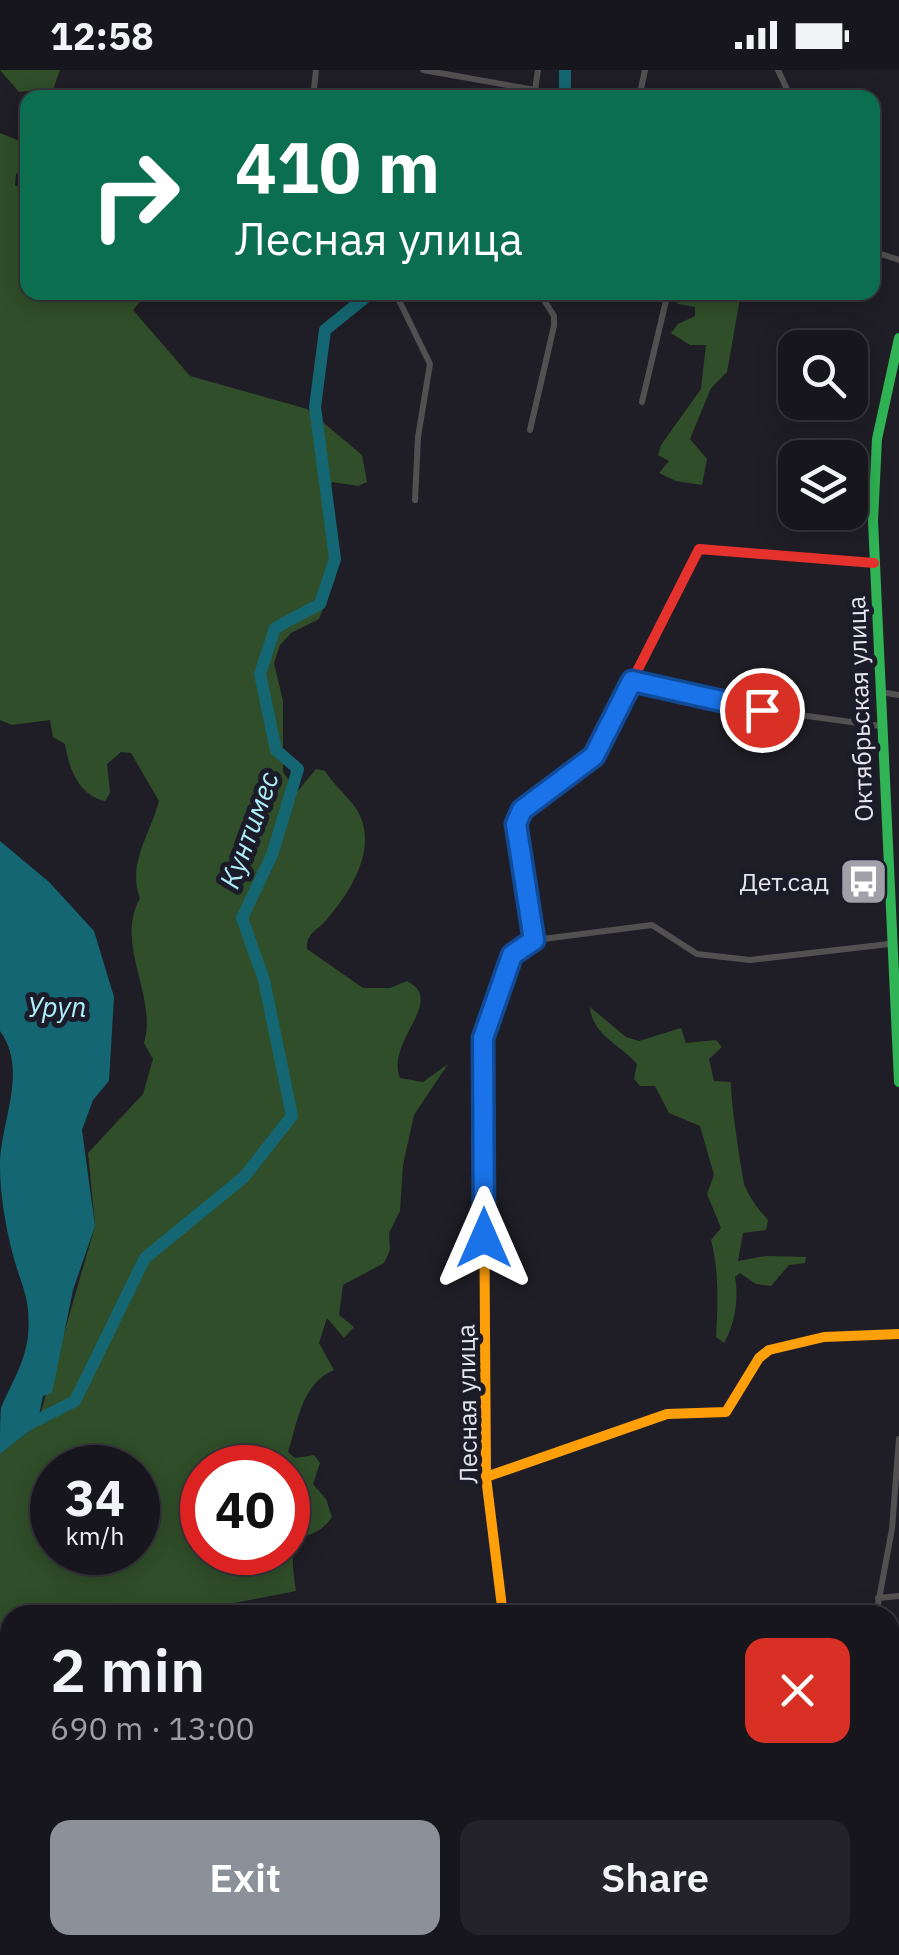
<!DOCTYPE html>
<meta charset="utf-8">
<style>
:root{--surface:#17161c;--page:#242329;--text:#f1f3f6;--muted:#9e9fa3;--line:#36353b;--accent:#8c9099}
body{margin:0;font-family:"IBM Plex Sans",sans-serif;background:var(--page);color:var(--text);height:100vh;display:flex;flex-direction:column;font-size:38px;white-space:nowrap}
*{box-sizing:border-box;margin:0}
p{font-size:32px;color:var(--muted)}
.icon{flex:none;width:55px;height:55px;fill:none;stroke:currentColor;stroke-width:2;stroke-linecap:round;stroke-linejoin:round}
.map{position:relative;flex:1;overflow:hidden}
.panel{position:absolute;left:0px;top:1535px;width:900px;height:350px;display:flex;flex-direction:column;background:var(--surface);border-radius:30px 30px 0 0;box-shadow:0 5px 25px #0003,0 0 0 2px var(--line)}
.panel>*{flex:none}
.hud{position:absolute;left:20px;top:20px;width:860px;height:210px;border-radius:20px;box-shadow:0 5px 25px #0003,0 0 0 2px var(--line);background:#0b6e4f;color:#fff;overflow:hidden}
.fabs{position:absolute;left:778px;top:260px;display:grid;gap:20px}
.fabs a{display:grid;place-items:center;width:90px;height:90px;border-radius:20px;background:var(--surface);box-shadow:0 5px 25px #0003,0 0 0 2px var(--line);font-size:50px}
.speed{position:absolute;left:30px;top:1375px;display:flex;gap:20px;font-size:50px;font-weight:700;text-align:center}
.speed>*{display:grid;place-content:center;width:130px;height:130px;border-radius:50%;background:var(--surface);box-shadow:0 5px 25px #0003,0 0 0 2px var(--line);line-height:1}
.speed small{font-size:25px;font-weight:400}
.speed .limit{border:15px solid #d22;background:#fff;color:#111}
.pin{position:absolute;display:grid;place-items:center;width:85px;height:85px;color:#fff;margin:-42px;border:5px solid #fff;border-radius:50%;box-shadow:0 2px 10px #0007}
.me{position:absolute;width:110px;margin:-55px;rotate:0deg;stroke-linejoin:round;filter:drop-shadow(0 0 8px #0008)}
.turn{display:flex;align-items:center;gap:35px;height:210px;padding:0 50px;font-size:45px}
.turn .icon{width:130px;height:130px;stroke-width:2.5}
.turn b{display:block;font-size:70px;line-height:85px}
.round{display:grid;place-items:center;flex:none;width:105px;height:105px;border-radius:20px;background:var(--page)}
.overview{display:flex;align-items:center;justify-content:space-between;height:170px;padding:0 50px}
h1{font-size:60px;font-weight:600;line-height:75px}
.action{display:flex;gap:20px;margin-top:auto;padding:20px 50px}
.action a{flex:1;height:115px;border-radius:20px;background:var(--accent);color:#fff;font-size:40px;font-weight:600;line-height:115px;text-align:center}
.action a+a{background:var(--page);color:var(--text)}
.status{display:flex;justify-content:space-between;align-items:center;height:70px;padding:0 50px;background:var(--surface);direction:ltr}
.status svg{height:28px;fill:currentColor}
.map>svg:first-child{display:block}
</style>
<div class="status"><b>12:58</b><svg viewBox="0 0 49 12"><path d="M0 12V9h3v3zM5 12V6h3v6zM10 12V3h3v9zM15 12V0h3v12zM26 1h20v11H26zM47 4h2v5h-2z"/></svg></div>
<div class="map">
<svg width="899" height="1885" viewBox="0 0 899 1885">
<rect width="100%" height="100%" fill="#1f1e26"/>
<g fill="#304e29" fill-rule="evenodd">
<path d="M 0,0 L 60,0 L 54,17 L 58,27 L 69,27 L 42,27 L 37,20 L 19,22 Z"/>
<path d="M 0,63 L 27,74 L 27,99 L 16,104 L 15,115 L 27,121 L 28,222 L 147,223 L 133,240 L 190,306 L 307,339 L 362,385 L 367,412 L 358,416 L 332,412 L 329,421 L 339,474 L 335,509 L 319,549 L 291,563 L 280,575 L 274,593 L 283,631 L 283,702 L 297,722 L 316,699 L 325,701 C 334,715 346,725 355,737 C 381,775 351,821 327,849 C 318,861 306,862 307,879 L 363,918 L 390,918 L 407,911 C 447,931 385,971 400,1008 L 423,1012 L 448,994 L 414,1045 L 403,1095 L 400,1141 L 389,1163 L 390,1180 L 384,1193 L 343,1215 L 339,1245 L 354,1257 L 344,1268 L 327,1248 L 319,1273 L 334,1300 C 301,1314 298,1352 288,1382 L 295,1388 L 314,1385 L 320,1393 L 313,1414 L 326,1429 L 332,1447 C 308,1482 284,1445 296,1521 L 219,1536 L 219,1545 L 10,1545 L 10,1875 L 307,1875 L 303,1885 L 0,1885 L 0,1384 L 37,1355 L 61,1274 L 95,1156 L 88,1083 L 143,1024 L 153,989 L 144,973 C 158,926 114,875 140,828 C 127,794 150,765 159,731 L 131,683 L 121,682 L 107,694 L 110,723 L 105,731 C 78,725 69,698 65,674 L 53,667 L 50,650 L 12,655 L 0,650 ZM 52,1398 L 138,1398 L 138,1482 L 52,1482 ZM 202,1398 L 288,1398 L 288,1482 L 202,1482 Z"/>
<path d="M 673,223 L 741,223 L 727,302 L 711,318 L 690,369 L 707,389 L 702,415 L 676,411 L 659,403 L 669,391 L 658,385 L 661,375 L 701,319 L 706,275 L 690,275 L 671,263 L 678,254 L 695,246 L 695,237 L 678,234 Z"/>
<path d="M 590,937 L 626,967 L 639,971 L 681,958 L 686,973 L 716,970 L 722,977 L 709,989 L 714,1011 L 731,1012 C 729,1018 742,1108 745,1116 C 750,1129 759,1140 768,1150 L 766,1160 L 743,1163 L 738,1191 L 766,1186 L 806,1187 L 805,1193 L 789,1195 L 771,1216 L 756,1214 L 740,1203 L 735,1207 C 739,1228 735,1254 724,1273 L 716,1267 C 718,1235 719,1200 711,1170 L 721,1158 L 707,1124 L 714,1105 L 700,1056 L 669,1043 L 655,1016 L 640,1016 L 634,1009 L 637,994 C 621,975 592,965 590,937 Z"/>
</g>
<path fill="#146772" d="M 0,771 L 49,812 L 94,861 L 114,927 L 109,1011 L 93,1030 L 82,1060 L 95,1156 L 73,1220 L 52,1323 L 43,1326 L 37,1355 L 0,1384 C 0,1370 0,1350 1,1338 C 11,1314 25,1293 28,1266 C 31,1226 22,1219 13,1185 C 5,1154 0,1124 0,1095 C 0,1053 29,1000 0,961 Z"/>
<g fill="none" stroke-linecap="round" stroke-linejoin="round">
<g stroke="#146772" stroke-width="12">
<path d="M 560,28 L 565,19 L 565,0"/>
<path d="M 0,1369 L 75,1331 L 145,1188 L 244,1107 L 292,1046 L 264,910 L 242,848 L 272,785 L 298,699 L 276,680 L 260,604 L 275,558 L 320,534 L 335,489 L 315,337 L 325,260 L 372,222"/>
</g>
<g stroke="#525050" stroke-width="6">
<path d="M 423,0 L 535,20 L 547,28"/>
<path d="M 778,0 L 791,28"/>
<path d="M 535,20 L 538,0"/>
<path d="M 313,28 L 316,0"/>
<path d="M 639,28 L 645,0"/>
<path d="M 872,181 L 899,190"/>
<path d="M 395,222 L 430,294 L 418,367 L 415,430"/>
<path d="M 642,332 L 668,222"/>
<path d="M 530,360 L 554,256 L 554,246 L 539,222"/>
<path d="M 632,611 L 762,640 L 881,656"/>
<path d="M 880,622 L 899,625"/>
<path d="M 535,870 L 652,855 L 697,884 L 750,890 L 889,874"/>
<path d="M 878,1528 L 899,1526"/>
<path d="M 876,1545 L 892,1459 L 899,1369"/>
<path d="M 490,1885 L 490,1875"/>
<path d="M 839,1885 L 839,1875"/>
</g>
<path stroke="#30b455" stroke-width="10" d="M 899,268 L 877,369 L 873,451 L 899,1012"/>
<g stroke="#ff9f0a" stroke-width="10">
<path d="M 486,1407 L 667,1344 L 726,1342 L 759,1288 L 769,1280 L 824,1267 L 899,1264"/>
<path d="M 503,1545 L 486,1407 L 483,968 L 512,885 L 529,874"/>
</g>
<path stroke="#e5322d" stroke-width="10" d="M 529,874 L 535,870 L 516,753 L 522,740 L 594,686 L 699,479 L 874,493"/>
</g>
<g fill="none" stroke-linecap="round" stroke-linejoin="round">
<defs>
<path id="route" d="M 484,1168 L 483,968 L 512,885 L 534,870 L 516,754 L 522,740 L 594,686 L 632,611 L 762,640"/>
</defs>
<use href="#route" stroke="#114b97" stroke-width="25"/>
<use href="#route" stroke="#1a73e8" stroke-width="18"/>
</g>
<defs>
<symbol id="bus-square" viewBox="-11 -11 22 22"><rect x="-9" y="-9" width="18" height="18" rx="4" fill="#a1a0a9" stroke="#1c1b29"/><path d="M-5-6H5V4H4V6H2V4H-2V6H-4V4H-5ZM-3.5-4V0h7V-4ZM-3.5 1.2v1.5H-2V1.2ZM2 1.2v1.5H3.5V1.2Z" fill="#fff"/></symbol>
</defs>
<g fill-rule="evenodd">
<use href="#bus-square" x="836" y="784" width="55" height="55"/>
</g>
<g text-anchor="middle" stroke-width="10" stroke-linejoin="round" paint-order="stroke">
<g font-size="25" fill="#e7e6f0" stroke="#1c1b29">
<text transform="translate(860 639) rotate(-92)" y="9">Октябрьская улица</text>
<text transform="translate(467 1334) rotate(-91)" y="9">Лесная улица</text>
</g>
<g font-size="25" fill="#e7e6f0" stroke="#1c1b29" text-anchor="end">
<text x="829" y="821">Дет.сад</text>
</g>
<g font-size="28" font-style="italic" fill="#afeffa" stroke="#1c1b29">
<text transform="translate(249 760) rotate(-70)" y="10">Кунтимес</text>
<text x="57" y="947">Уруп</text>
</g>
</g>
</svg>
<div class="fabs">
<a><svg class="icon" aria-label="search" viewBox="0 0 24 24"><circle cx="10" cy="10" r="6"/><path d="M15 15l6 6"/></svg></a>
<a><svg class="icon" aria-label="layers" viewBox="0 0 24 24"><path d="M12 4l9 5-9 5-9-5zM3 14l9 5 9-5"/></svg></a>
</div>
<div class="speed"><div>34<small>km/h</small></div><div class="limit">40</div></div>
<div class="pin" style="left:762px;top:640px;background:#d93025"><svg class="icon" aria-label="arrive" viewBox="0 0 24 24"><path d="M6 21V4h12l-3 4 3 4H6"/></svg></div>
<svg class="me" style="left:484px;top:1168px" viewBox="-20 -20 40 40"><path d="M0-17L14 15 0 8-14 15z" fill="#1a73e8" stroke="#fff" stroke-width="4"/></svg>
<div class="hud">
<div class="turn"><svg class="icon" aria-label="right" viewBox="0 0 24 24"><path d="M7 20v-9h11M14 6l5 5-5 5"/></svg><div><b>410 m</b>Лесная улица</div></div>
</div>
<section class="panel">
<div class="overview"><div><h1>2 min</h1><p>690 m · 13:00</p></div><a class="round" style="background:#d93025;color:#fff"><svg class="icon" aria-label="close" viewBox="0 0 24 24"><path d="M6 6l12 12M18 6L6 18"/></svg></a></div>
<div class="action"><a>Exit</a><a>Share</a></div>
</section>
</div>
